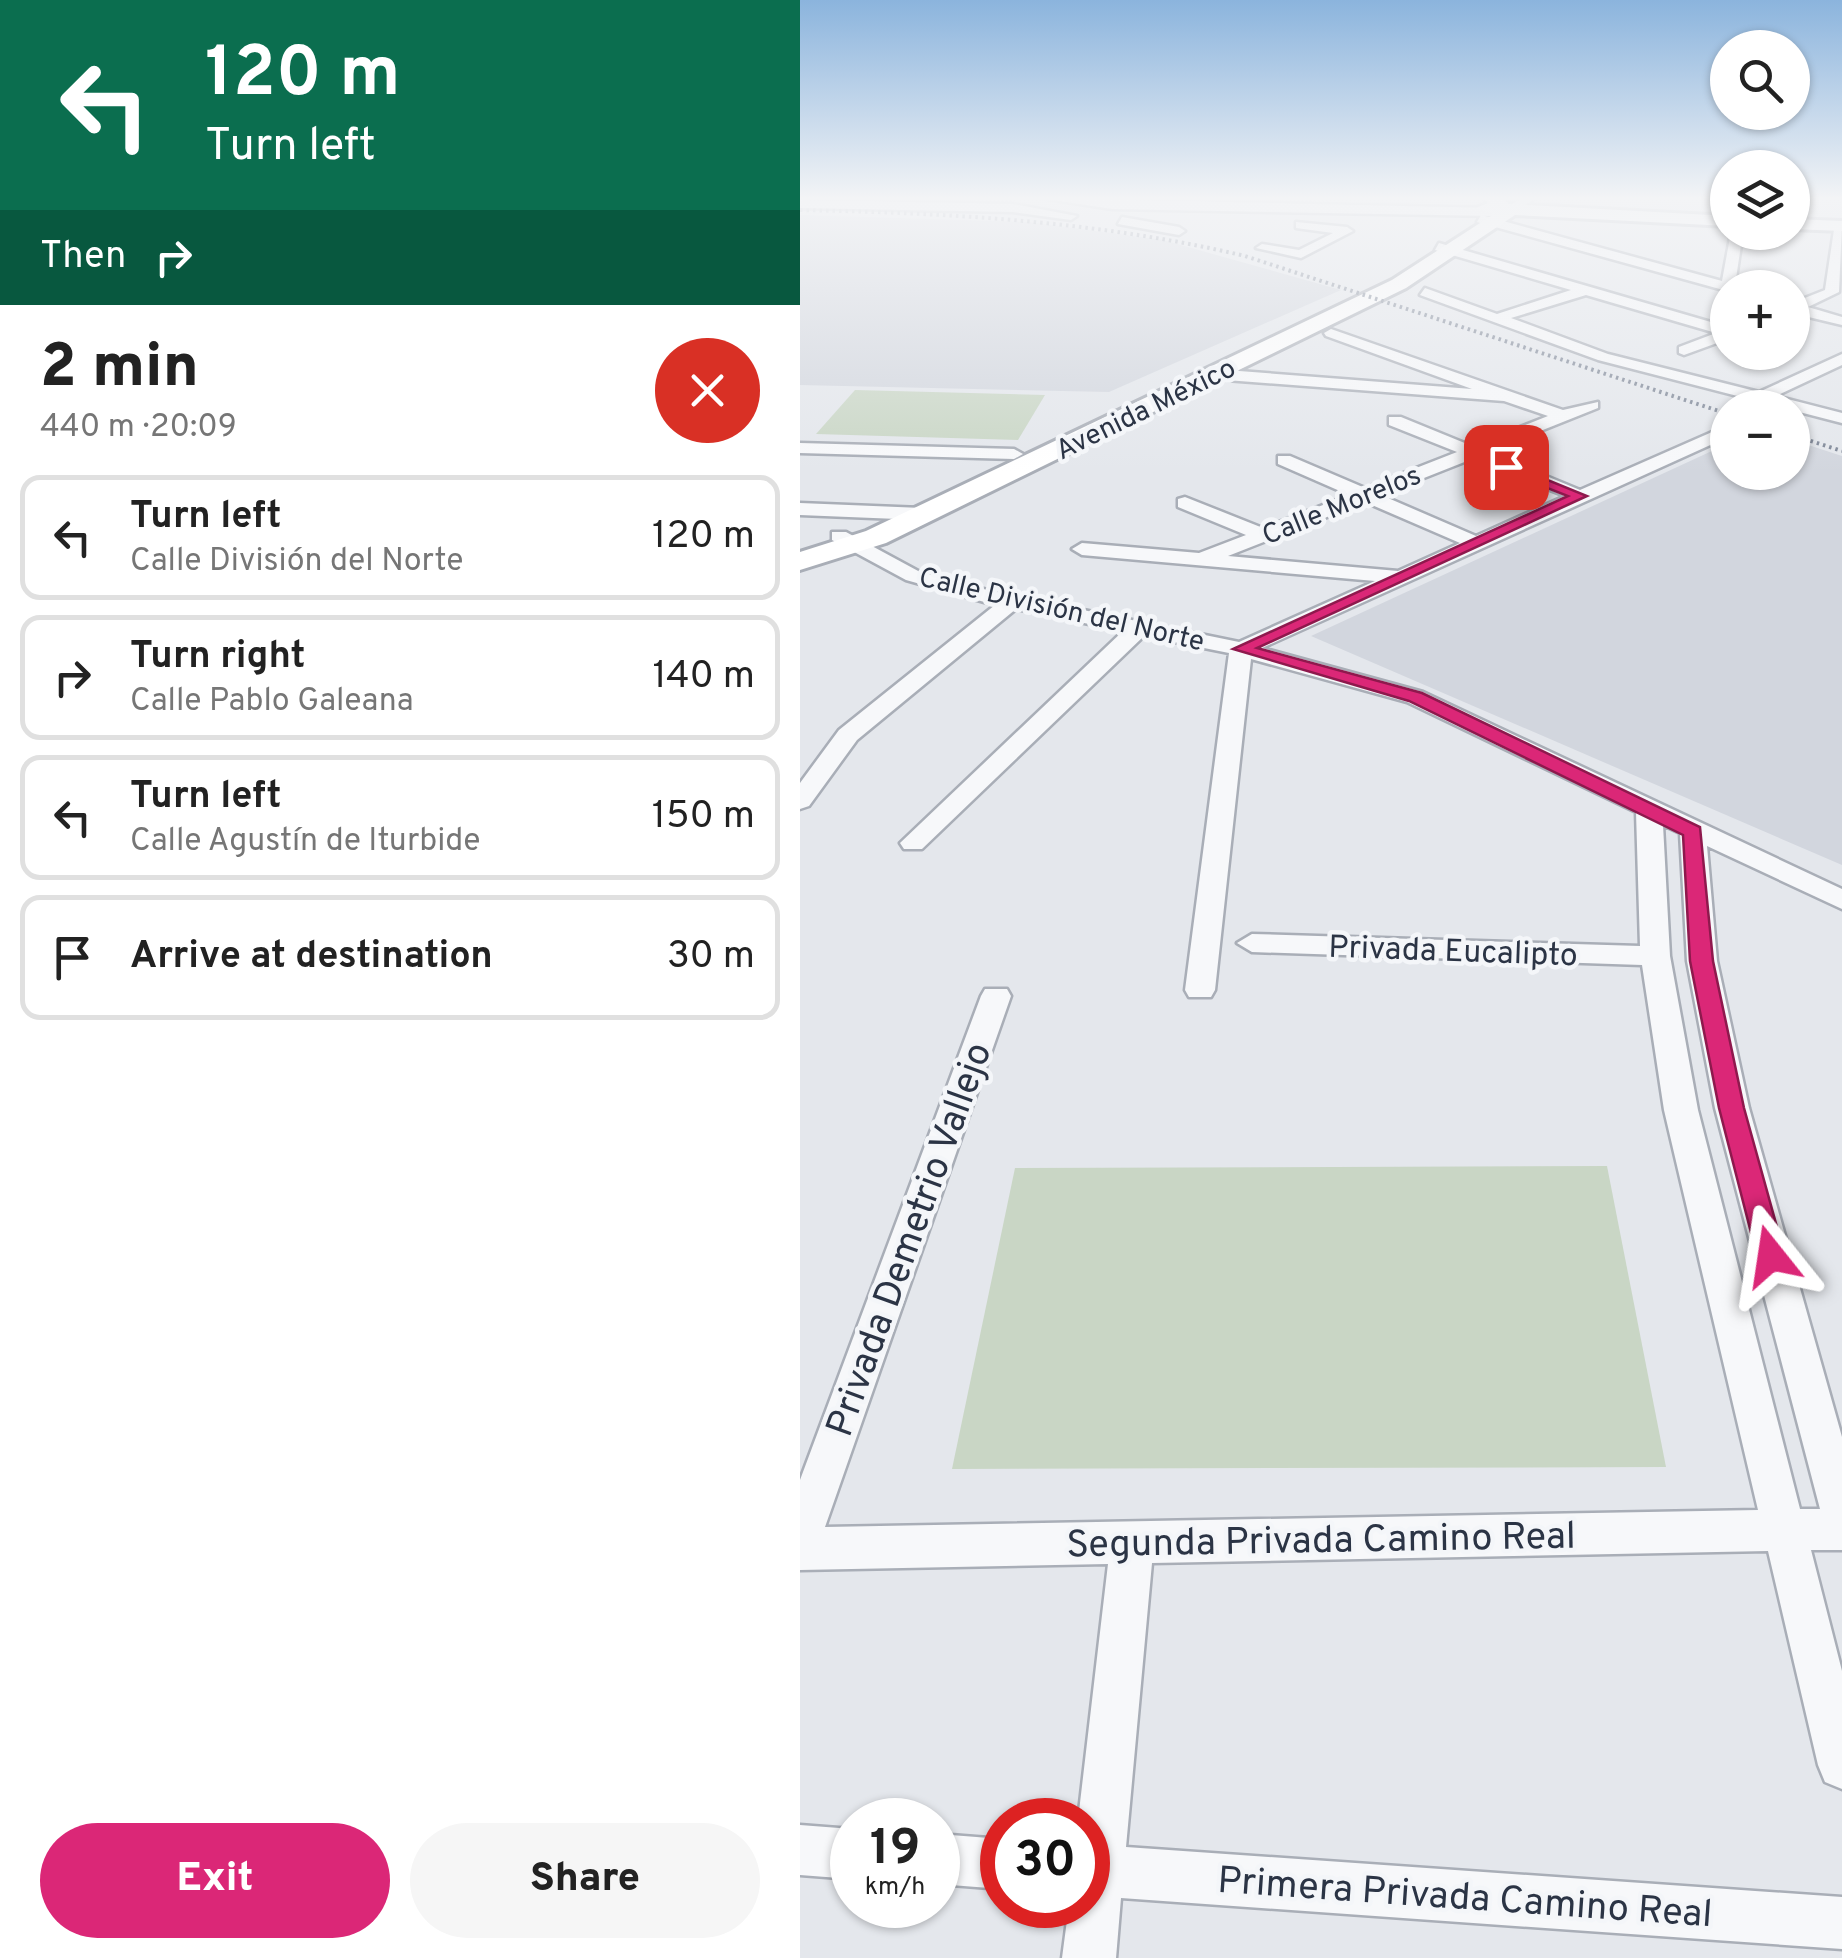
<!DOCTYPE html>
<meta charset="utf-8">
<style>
:root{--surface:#fff;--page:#f6f6f6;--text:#222;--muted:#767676;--line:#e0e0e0;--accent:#db2777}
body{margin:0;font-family:Overpass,sans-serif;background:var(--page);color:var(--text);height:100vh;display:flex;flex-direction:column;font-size:38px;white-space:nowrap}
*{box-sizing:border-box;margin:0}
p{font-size:32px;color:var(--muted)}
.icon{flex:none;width:55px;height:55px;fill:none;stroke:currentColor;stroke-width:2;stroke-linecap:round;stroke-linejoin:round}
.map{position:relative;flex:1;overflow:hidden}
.sheet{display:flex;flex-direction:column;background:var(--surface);width:800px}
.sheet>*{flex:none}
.top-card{background:#0b6e4f;color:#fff;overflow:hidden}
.fabs{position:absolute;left:910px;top:30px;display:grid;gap:20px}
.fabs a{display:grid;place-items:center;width:100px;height:100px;border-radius:50%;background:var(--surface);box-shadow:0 2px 8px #0004;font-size:50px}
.speed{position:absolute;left:30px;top:1798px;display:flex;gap:20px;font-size:50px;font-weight:700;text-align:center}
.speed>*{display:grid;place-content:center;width:130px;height:130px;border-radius:50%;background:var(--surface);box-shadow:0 2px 8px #0004;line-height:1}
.speed small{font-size:25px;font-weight:400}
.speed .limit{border:15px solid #d22;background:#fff;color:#111}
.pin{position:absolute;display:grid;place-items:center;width:85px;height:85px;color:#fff;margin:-42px;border-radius:20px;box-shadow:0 5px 15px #0006}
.me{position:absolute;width:110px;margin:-55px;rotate:345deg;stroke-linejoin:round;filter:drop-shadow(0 0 8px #0008)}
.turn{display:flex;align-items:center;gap:35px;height:210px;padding:0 40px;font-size:45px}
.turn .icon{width:130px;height:130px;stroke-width:2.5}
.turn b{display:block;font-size:70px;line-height:85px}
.then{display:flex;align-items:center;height:95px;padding:0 40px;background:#0003;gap:20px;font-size:38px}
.round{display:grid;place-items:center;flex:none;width:105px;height:105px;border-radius:52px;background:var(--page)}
.headline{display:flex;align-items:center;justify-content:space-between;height:170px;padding:0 40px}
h1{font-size:60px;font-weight:800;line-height:75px}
.button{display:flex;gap:20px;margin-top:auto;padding:20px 40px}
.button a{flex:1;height:115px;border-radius:60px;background:var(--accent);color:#fff;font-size:40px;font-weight:800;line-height:115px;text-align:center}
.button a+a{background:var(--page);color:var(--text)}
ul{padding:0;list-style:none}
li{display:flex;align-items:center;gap:30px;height:125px;margin:0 20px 15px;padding:0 20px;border:5px solid var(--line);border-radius:20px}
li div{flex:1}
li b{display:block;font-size:38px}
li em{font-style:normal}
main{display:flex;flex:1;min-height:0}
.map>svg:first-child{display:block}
</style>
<main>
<section class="sheet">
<div class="top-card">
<div class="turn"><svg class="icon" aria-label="left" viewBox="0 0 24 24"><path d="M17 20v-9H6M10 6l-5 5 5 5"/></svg><div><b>120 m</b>Turn left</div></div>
<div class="then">Then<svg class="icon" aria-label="right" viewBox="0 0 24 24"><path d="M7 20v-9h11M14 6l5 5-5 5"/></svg></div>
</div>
<div class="headline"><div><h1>2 min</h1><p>440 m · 20:09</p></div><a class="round" style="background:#d93025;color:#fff"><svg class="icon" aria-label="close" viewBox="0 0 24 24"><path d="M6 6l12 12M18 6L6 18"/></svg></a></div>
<ul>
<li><svg class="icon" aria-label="left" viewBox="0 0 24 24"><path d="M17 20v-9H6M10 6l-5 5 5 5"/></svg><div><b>Turn left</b><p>Calle División del Norte</p></div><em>120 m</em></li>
<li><svg class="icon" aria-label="right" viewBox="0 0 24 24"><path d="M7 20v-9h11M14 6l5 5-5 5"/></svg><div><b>Turn right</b><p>Calle Pablo Galeana</p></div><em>140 m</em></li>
<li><svg class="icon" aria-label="left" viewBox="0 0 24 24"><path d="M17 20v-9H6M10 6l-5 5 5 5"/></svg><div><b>Turn left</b><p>Calle Agustín de Iturbide</p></div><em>150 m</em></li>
<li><svg class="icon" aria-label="arrive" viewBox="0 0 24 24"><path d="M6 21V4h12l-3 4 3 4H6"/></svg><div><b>Arrive at destination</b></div><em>30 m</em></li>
</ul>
<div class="button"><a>Exit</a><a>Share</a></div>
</section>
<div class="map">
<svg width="1042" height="1958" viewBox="0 0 1042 1958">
<rect width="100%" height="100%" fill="#e4e7ec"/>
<g fill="#d2d6de">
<path d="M 0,215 L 228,222 L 363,240 L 541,290 L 309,392 L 0,385 Z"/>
<path d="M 993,440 L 1042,456 L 1042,865 L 511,636 L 927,444 L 928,472 L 992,472 Z"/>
</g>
<g fill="#c9d6c5">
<path d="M 55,390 L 245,395 L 218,440 L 16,434 Z"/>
<path d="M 807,1166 L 866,1467 L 152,1469 L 215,1168 Z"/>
</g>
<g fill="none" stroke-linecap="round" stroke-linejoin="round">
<defs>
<g id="street">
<path d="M 241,198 L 693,208 L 699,212 L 693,216 L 312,209 Z"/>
<path d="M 722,198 L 735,198 L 712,215 L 704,215 L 704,209 Z"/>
<path d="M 0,200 L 213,204 L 277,216 L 271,220 L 213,212 L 0,208 Z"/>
<path d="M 681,215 L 922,281 L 931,232 L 943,232 L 935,285 L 938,288 L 927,291 L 677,222 Z"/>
<path d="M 322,217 L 379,227 L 385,231 L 379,235 L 318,224 Z"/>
<path d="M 496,222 L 547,227 L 553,231 L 501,258 L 456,248 L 462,244 L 499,250 L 533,233 L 496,228 Z"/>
<path d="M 1035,223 L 1042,223 L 1039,292 L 1008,307 L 1042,317 L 1042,325 L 992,313 L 992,303 L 1025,290 Z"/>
<path d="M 639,243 L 928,327 L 928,339 L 884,355 L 879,353 L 879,347 L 916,333 L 786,295 L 711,318 L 808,354 L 959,392 L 1042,354 L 1042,365 L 976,396 L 1042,413 L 1042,423 L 798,360 L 620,295 L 625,288 L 697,314 L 771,290 L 635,250 Z"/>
<path d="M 531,329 L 763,410 L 798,402 L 798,408 L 688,452 L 780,490 L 928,425 L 928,437 L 462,648 L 623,692 L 1042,889 L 1042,909 L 907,846 L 917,961 L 949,1108 L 1042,1437 L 1042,1550 L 1011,1550 L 1042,1671 L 1042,1789 L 1025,1782 L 1018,1765 L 968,1551 L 352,1563 L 326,1847 L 1042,1897 L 1042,1949 L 321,1898 L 316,1958 L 262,1958 L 269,1905 L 288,1905 L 288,1820 L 278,1820 L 308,1564 L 0,1570 L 0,1480 L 181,996 L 185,989 L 207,989 L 211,996 L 25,1527 L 958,1510 L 864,1110 L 842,965 L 452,952 L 437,943 L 452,934 L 840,946 L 836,812 L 607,702 L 451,659 L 415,990 L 411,997 L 389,997 L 385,990 L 429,653 L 344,636 L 122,849 L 104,849 L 100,843 L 323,631 L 216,609 L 57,740 L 9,806 L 0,809 L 0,783 L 39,730 L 195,605 L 106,580 L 32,540 L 32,532 L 46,532 L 120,572 L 191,591 L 439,642 L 575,581 L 282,555 L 272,549 L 282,543 L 399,553 L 446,535 L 378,507 L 378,499 L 385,497 L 463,528 L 549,495 L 478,464 L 478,456 L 490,456 L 565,488 L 657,452 L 589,425 L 589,417 L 601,417 L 672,446 L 748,416 L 704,401 L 426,380 L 418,375 L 426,370 L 672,389 L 526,336 L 524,333 ZM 672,459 L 765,496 L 676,536 L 581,495 ZM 565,502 L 660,543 L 598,571 L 428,556 ZM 863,825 L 880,833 L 887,961 L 915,1108 L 1020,1509 L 1000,1509 L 898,1110 L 870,956 Z"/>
<path d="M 0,443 L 214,449 L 223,454 L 214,459 L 0,453 Z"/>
<path d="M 0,503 L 122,508 L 132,514 L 122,520 L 0,515 Z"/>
<path d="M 0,1825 L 52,1829 L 52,1879 L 0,1875 Z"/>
<path d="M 138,1834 L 202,1839 L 202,1889 L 138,1884 Z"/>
</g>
<g id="secondary">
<path d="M 684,198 L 702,198 L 709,204 L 928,216 L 928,226 L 715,215 L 606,288 L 86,543 L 0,570 L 0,552 L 66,531 L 592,280 L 694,214 L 676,208 L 688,203 Z"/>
<path d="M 992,219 L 1042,221 L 1042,231 L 992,229 Z"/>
</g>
</defs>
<use href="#street" stroke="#a9aeb7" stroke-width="5"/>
<use href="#secondary" stroke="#a9aeb7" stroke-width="6"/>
<use href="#street" fill="#f7f8fa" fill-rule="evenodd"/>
<use href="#secondary" fill="#fff" fill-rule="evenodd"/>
<g stroke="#7d8696" stroke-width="4" stroke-dasharray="2.5 4" stroke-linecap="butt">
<path d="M 0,210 C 151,213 298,221 445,256 L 928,414"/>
<path d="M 992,435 L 1042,451"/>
</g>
</g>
<linearGradient id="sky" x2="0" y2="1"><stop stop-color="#8bb4dd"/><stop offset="0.42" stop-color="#f3f4f6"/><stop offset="1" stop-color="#f3f4f6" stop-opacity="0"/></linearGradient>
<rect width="1042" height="472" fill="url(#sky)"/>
<path fill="#db2777" stroke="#8e194d" stroke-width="2.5" d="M 706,463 L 787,496 L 457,648 L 622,693 L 900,827 L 913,961 L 944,1108 L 985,1256 L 981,1264 L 961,1264 L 957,1256 L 919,1108 L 890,961 L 883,835 L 609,701 L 433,649 L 768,496 L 701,470 Z"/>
<g text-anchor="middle" stroke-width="9" stroke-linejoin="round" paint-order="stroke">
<g font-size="28" fill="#2b3445" stroke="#f4f6f9">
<text transform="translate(345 408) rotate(-26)" y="10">Avenida México</text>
<text transform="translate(541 504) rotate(-22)" y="10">Calle Morelos</text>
<text transform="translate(262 608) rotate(13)" y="10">Calle División del Norte</text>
</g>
<g font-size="32" fill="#2b3445" stroke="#f4f6f9">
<text transform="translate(653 950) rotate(2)" y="11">Privada Eucalipto</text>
</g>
<g font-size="38" fill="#2b3445" stroke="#f4f6f9">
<text transform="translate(108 1239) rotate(-70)" y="13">Privada Demetrio Vallejo</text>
<text transform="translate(521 1539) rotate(-1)" y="13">Segunda Privada Camino Real</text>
<text transform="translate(665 1896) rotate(4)" y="13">Primera Privada Camino Real</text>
</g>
</g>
</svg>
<div class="fabs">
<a><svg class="icon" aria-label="search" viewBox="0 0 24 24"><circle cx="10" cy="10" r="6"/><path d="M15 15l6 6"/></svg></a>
<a><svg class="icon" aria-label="layers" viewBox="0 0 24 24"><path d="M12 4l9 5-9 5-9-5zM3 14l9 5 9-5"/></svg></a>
<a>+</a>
<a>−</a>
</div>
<div class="speed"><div>19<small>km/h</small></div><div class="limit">30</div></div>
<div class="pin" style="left:706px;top:467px;background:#d93025"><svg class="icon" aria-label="arrive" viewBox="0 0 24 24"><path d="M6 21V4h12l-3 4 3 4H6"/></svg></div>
<svg class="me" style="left:971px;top:1256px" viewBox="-20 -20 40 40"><path d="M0-17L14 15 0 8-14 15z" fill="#db2777" stroke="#fff" stroke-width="4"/></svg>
</div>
</main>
